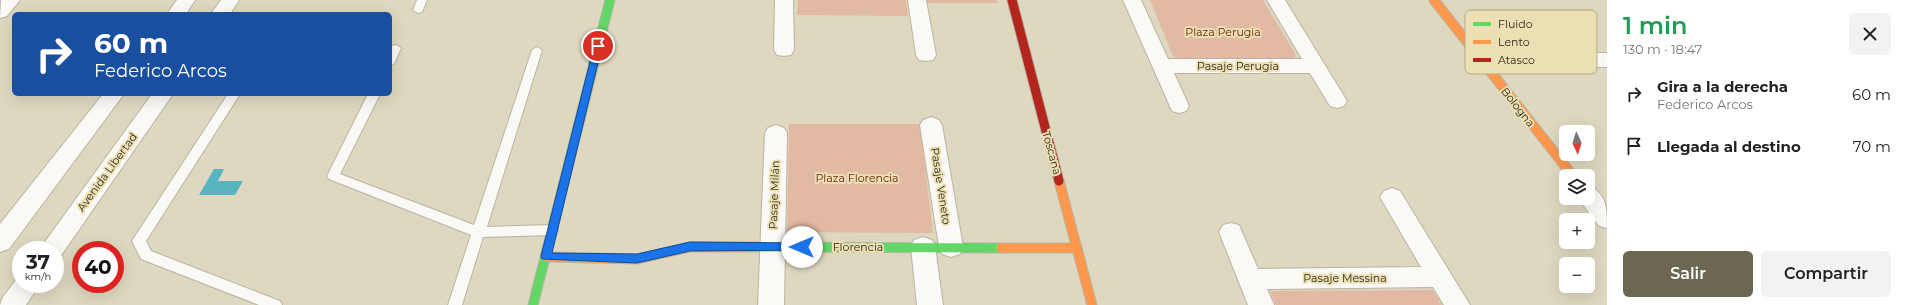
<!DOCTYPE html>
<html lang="es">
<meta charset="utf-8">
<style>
:root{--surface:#fff;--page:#f2f2f2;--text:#222;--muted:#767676;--accent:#6c6753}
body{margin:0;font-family:Montserrat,sans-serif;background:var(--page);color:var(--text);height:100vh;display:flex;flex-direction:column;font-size:15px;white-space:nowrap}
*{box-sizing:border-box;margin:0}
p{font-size:13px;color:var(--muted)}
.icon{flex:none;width:22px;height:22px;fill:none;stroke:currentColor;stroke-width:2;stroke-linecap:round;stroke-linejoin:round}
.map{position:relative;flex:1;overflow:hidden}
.drawer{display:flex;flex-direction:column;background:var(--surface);width:300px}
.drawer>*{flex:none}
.top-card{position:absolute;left:12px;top:12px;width:380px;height:84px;border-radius:6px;box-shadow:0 4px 16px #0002;background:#1a4fa0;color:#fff;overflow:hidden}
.needle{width:26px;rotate:176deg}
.fabs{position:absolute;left:1559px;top:125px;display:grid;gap:8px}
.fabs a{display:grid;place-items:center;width:36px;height:36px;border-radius:6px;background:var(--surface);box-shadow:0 4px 16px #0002;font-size:20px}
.speed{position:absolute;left:12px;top:241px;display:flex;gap:8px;font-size:20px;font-weight:700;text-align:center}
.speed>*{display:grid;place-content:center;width:52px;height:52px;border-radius:50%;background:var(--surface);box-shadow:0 4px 16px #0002;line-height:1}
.speed small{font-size:10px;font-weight:400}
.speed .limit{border:6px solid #d22;background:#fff;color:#111}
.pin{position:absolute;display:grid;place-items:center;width:34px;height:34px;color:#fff;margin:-17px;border:2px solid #fff;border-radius:50%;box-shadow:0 1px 4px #0007}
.me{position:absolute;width:44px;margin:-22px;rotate:270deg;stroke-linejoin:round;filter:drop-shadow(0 0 3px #0008)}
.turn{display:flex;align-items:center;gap:14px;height:84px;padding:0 16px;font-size:18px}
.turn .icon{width:52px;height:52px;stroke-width:2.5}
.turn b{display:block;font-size:28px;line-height:34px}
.round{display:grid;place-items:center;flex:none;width:42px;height:42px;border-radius:6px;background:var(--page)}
.headline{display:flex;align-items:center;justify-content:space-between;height:68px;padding:0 16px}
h1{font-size:24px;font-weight:600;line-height:30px;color:#1e9e55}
.button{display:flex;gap:8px;margin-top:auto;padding:8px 16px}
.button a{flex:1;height:46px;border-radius:6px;background:var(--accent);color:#fff;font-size:16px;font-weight:600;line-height:46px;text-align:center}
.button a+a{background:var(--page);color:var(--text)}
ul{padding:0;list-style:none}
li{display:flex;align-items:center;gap:12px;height:52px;padding:0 16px}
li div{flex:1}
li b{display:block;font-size:15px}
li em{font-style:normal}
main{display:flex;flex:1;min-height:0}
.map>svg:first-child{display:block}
</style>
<main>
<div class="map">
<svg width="1607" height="305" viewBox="0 0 1607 305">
<rect width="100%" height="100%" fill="#ded8c0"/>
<g fill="#e2b9a3">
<path d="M 798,0 L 906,0 L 908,16 L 797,15 Z"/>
<path d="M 919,0 L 997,0 L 998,3 L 920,3 Z"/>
<path d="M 1150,0 L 1263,0 L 1296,55 L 1292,63 L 1187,63 L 1173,56 Z"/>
<path d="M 789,124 L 920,124 L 933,233 L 787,232 Z"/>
<path d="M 1433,290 L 1442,305 L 1276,305 L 1270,291 Z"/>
</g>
<path fill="#58b4bf" d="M 214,169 L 224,169 L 218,181 L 243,181 L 235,195 L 199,195 Z"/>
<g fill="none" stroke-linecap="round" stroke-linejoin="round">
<defs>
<g id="lane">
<path d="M 417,0 L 427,0 L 422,12 L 418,13 L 413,10 Z"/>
<path d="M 396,45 L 401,48 L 394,64 L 390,65 L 390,49 L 392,46 Z"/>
<path d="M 537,47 L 542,50 L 487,227 L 552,225 L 557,226 L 558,230 L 557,234 L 552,235 L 483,237 L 462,305 L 448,305 L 471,235 L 329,179 L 327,176 L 368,94 L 380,94 L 340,174 L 474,225 L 532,50 Z"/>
<path d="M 228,94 L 240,94 L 146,241 L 151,251 L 280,301 L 282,305 L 259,305 L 141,259 L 132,241 Z"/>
</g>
<g id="street">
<path d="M 1,0 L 20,0 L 7,16 L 0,18 Z"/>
<path d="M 177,0 L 195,0 L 186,14 L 167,14 Z"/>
<path d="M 221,0 L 239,0 L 230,14 L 211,14 Z"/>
<path d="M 775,0 L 793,0 L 794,50 L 791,55 L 784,56 L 777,55 L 774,50 Z"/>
<path d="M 908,0 L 926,0 L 936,55 L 933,60 L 926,61 L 919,60 L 916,55 Z"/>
<path d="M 1123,0 L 1141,0 L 1168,59 L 1302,59 L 1267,0 L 1285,0 L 1347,101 L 1344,106 L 1337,108 L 1330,106 L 1310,73 L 1174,73 L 1189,106 L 1186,111 L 1179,113 L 1172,111 Z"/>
<path d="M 1481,52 L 1607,53 L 1607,67 L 1481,66 L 1474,64 L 1471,59 L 1474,54 Z"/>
<path d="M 103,94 L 124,94 L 9,249 L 0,252 L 0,224 Z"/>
<path d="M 152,94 L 173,94 L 60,257 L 55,258 L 55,250 L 39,250 Z"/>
<path d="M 931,117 L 939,120 L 942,125 L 963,247 L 960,254 L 951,257 L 942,254 L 939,247 L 920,125 L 923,120 Z"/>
<path d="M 776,125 L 784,128 L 787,133 L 784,305 L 758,305 L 765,133 L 768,128 Z"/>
<path d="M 1588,186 C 1607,193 1607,209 1607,228 L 1599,226 L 1578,198 L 1588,198 Z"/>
<path d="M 1392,188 L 1400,191 L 1470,305 L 1444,305 L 1433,287 L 1267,289 L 1274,305 L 1248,305 L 1219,232 L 1223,225 L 1231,223 L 1239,225 L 1258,269 L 1421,267 L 1380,197 L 1384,191 Z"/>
<path d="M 923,237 L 932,240 L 935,247 L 943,305 L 917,305 L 911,247 L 914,240 Z"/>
<path d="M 21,276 L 21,284 L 40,284 L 26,305 L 0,305 L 3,297 L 18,277 Z"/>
</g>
<g id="fast">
<path d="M 745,247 L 1001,248"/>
<path d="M 533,305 L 610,0"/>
</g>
<g id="slow">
<path d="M 1434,0 L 1573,176"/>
<path d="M 1059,181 L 1092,305"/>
<path d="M 1001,248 L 1077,248"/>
<path d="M 546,257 L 637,259 L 690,247 L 745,247"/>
</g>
<path id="jam" d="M 1012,0 L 1059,181"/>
</defs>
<use href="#lane" stroke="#b8b4a1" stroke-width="2"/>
<use href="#street" stroke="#b8b4a1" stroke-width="2"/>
<use href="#fast" stroke="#b8b4a1" stroke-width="11"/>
<use href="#slow" stroke="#b8b4a1" stroke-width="11"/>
<use href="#jam" stroke="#b8b4a1" stroke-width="11"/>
<use href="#lane" fill="#faf9f6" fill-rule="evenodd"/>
<use href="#street" fill="#faf9f6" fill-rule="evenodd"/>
<use href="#fast" stroke="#63d668" stroke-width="9"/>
<use href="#slow" stroke="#ff974d" stroke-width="9"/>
<use href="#jam" stroke="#b3261e" stroke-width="9"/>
</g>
<path fill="#1a73e8" stroke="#114b97" d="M 598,43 L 602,46 L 552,253 L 637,254 L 690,242 L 802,243 L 806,244 L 807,247 L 806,250 L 690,251 L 637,263 L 542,259 L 541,256 L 594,46 Z"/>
<g text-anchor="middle" stroke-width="4" stroke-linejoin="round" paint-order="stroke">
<g font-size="11" fill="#671a05" stroke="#ebdfb3">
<text x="1223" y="36">Plaza Perugia</text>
<text x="857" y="182">Plaza Florencia</text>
</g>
<g font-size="11" fill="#2f2a19" stroke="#ebdfb3">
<text x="1238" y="70">Pasaje Perugia</text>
<text transform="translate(1518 107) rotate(52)" y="4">Bologna</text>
<text transform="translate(1052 153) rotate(75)" y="4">Toscana</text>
<text transform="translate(107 172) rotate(-54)" y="4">Avenida Libertad</text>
<text transform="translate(941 186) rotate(81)" y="4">Pasaje Veneto</text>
<text transform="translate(774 195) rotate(-88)" y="4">Pasaje Milán</text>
<text x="858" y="251">Florencia</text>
<text x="1345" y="282">Pasaje Messina</text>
</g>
</g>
<rect x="1465" y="10" width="132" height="64" rx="6" fill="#ebdfb3" stroke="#b3a985" stroke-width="1"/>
<rect x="1473" y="22" width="18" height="4" fill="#63d668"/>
<rect x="1473" y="40" width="18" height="4" fill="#ff974d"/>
<rect x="1473" y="58" width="18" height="4" fill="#b3261e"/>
<g font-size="11" fill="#2f2a19">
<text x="1498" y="28">Fluido</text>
<text x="1498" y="46">Lento</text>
<text x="1498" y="64">Atasco</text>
</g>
</svg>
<div class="fabs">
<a><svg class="needle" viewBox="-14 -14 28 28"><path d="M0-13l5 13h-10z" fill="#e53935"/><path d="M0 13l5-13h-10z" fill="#767676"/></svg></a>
<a><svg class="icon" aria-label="layers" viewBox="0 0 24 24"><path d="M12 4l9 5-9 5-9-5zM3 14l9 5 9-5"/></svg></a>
<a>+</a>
<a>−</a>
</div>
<div class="speed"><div>37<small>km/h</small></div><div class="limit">40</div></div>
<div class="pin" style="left:598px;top:46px;background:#d93025"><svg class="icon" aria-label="arrive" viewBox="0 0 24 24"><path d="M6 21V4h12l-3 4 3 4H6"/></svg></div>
<svg class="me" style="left:802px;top:247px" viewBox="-20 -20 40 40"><circle r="19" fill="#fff"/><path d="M0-13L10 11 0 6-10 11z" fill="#1a73e8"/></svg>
<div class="top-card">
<div class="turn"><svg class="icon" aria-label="right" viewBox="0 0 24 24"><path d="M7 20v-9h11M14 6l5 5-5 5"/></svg><div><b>60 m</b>Federico Arcos</div></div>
</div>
</div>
<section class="drawer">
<div class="headline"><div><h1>1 min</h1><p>130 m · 18:47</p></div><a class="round"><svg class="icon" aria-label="close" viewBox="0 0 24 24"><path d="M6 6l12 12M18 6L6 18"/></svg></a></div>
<ul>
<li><svg class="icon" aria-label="right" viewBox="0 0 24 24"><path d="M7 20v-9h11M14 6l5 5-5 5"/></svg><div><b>Gira a la derecha</b><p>Federico Arcos</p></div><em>60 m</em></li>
<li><svg class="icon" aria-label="arrive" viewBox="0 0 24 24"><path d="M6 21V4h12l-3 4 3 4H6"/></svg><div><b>Llegada al destino</b></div><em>70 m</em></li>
</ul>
<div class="button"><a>Salir</a><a>Compartir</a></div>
</section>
</main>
